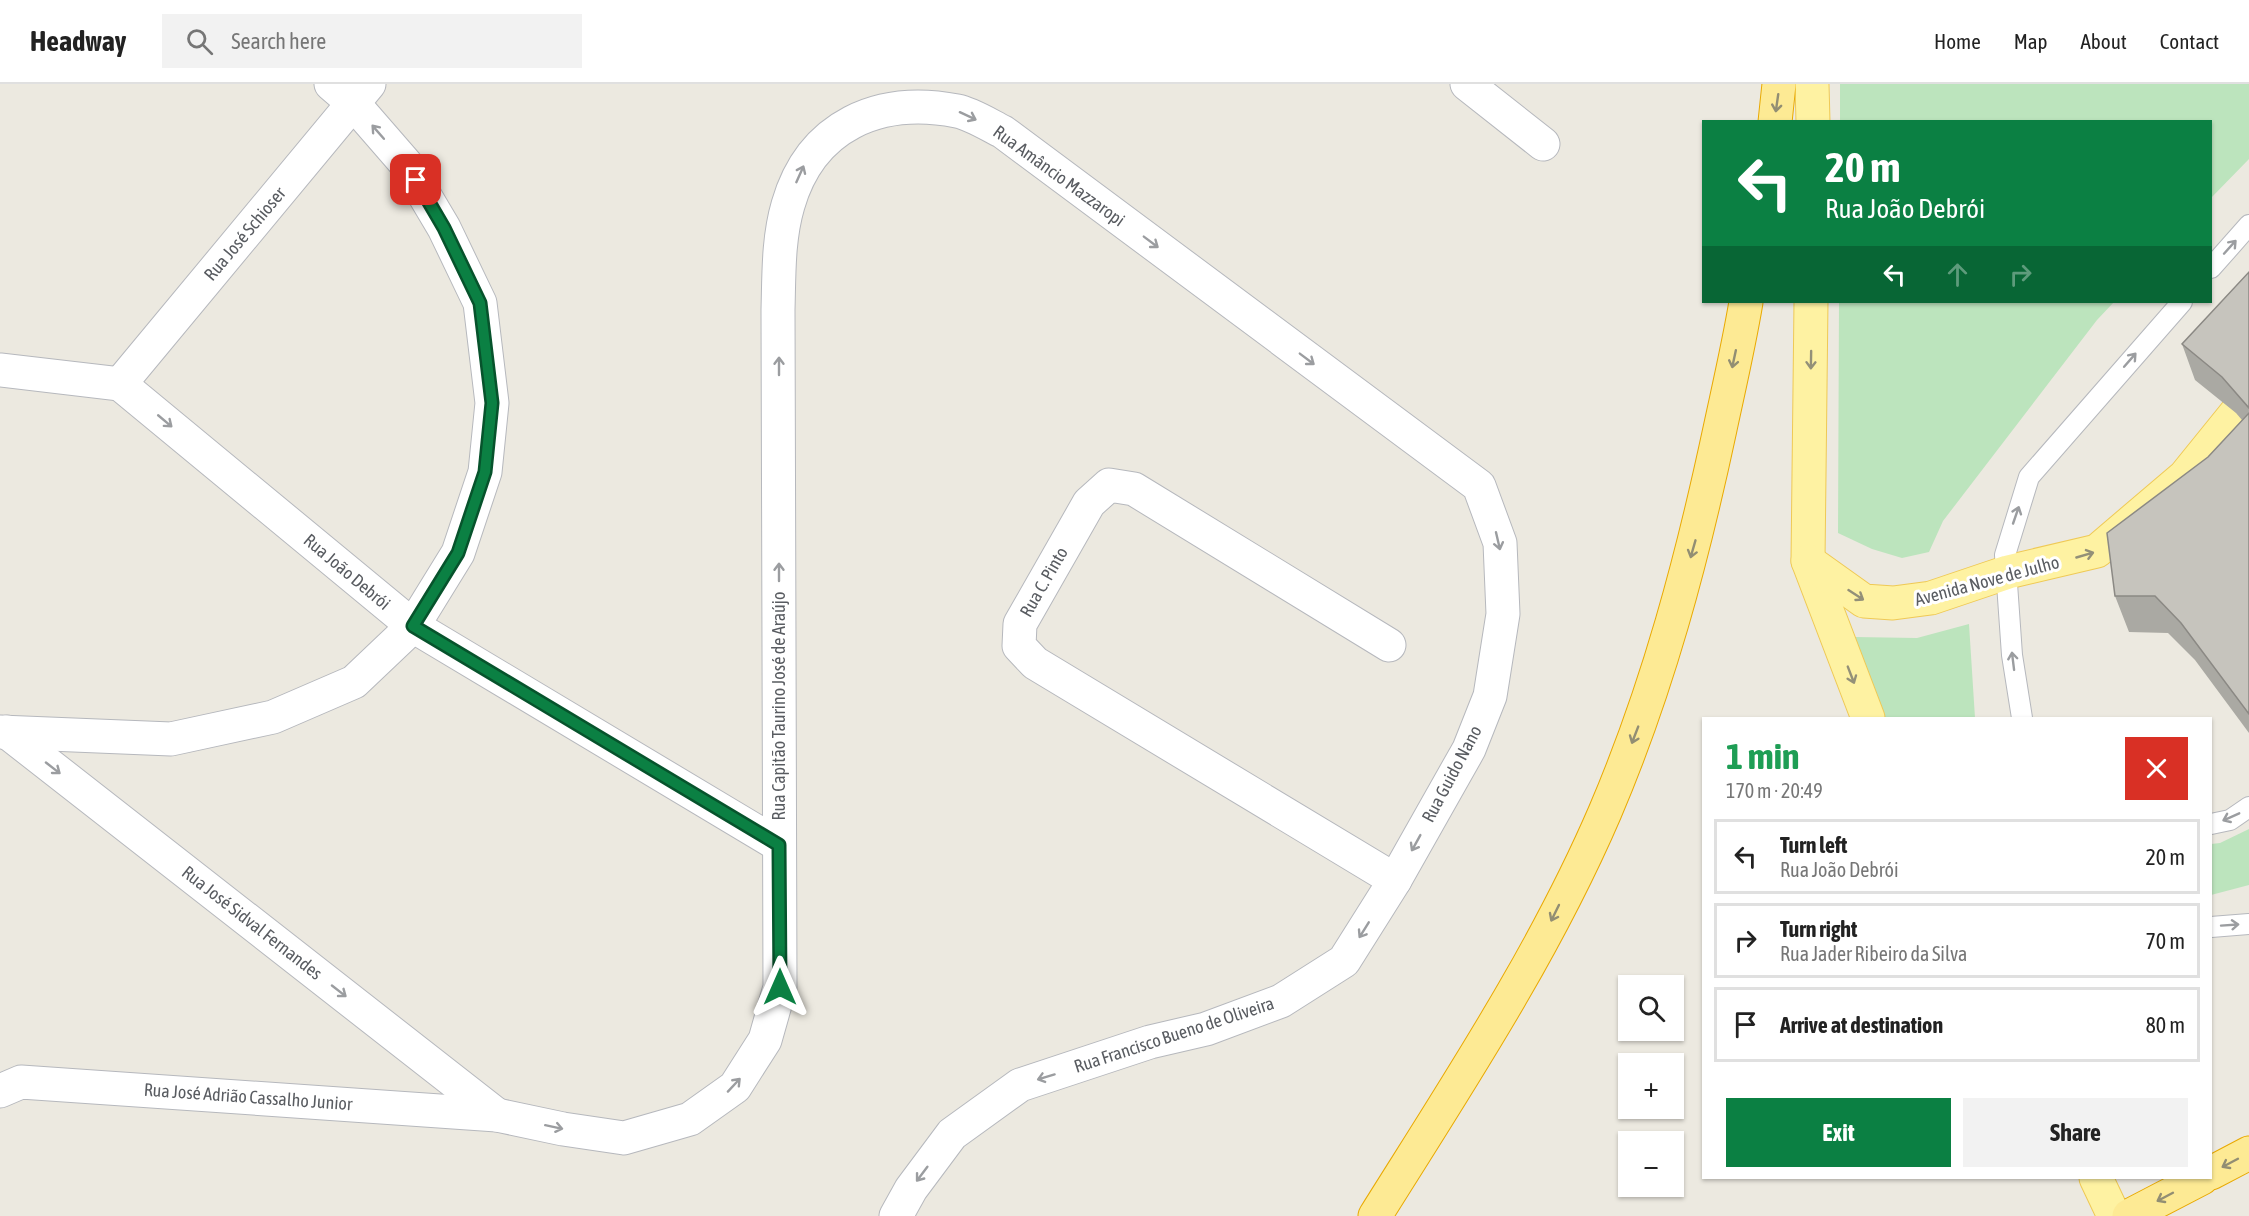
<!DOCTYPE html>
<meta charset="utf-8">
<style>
:root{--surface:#fff;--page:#f2f2f2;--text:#222;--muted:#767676;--line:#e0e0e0;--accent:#0b8043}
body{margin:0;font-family:"Asap Condensed",sans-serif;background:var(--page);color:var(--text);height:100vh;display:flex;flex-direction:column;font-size:22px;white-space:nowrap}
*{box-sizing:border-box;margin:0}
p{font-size:20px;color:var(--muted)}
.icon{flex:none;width:33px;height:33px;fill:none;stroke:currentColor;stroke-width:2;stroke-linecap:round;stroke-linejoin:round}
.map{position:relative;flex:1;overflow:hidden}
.panel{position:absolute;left:1702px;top:633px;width:510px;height:462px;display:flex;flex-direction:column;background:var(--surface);border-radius:0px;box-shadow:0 2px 4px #0004}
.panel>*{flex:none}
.guide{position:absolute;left:1702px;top:36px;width:510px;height:183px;border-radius:0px;box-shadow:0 2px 4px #0004;background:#0b8043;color:#fff;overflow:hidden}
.buttons{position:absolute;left:1618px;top:891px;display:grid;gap:12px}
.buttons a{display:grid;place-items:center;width:66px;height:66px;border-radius:0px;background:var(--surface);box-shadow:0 2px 4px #0004;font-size:30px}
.pin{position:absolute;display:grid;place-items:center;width:51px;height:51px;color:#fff;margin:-26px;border-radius:12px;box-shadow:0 3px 9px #0006}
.me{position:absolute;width:66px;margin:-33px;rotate:0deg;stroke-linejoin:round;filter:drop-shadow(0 0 4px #0008)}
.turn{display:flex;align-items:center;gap:21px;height:126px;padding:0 24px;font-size:27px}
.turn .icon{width:78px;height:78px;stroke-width:2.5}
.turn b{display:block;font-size:42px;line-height:51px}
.lanes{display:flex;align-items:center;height:57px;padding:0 24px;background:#0003;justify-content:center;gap:30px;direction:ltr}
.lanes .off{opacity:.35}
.round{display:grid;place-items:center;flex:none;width:63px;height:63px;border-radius:0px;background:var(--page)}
.summary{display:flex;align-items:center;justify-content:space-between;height:102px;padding:0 24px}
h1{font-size:36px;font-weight:700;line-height:45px;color:#1e9e55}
.action{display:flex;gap:12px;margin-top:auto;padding:12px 24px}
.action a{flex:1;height:69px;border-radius:0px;background:var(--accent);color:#fff;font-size:24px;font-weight:700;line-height:69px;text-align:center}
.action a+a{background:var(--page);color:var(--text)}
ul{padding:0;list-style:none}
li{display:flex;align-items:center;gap:18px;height:75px;margin:0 12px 9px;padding:0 12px;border:3px solid var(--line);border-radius:0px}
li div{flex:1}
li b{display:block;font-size:22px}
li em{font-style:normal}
header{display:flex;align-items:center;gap:36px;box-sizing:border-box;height:84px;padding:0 30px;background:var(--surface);border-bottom:2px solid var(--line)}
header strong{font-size:28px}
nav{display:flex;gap:33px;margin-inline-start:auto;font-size:21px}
.search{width:420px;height:54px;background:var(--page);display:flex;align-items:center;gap:15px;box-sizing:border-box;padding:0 21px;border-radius:0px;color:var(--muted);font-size:22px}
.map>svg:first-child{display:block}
</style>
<header>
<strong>Headway</strong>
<div class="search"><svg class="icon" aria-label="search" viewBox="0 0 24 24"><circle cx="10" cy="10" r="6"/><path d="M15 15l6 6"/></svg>Search here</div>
<nav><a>Home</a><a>Map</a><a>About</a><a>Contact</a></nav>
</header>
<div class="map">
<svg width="2249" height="1132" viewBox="0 0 2249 1132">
<rect width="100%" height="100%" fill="#ece9e0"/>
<g fill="#bce4bd">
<path d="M 1840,0 L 2249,0 L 2249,75 L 2211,114 L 2211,38 L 1840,37 Z"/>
<path d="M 1839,218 L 2114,218 L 2097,236 L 1943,437 L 1929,468 L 1902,474 L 1872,465 L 1838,449 Z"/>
<path d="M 1969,540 L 1975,634 L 1882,634 L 1855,553 L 1917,554 Z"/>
<path d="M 2249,745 L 2249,801 L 2211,811 L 2211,760 L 2220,759 Z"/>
</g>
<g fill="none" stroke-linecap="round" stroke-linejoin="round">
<defs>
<g id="service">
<path d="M 2211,184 L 2249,141"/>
<path d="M 2022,634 L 2012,571 L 2005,471 L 2029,393 L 2182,218"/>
<path d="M 2211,740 L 2230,736 L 2249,723"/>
<path d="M 2211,843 L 2249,840"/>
</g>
<g id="minor">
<path d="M 1467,0 L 1543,60"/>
<path d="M 0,286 L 120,300"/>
<path d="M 120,300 L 413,542 L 779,761"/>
<path d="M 120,300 L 369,0"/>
<path d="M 1389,561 L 1134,405 L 1109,401 L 1089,419 L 1020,540 L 1019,562 L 1035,579 L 1395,796"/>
<path d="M 0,648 L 171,655 L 273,633 L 354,598 L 413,542 L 458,469 L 485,388 L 492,319 L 480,219 L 444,144 L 406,80 L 353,19 L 331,0"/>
<path d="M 7,648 L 497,1031"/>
<path d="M 0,1007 L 21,998 L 497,1031 L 563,1045 L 624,1054 L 690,1035 L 735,1003 L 765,956 L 780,903 L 778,226 C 779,191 778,155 788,121 C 811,41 879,12 957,27 C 972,30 989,41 1003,48 L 1479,402 L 1500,459 L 1503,530 L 1490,612 L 1469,665 L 1395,796 L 1344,877 L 1281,917 L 1206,945 L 1150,958 L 1020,1001 L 952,1050 L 911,1105 L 896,1132"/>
</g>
<g id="primary">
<path d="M 1812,0 L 1813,38"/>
<path d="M 1811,218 L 1808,477 L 1868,634"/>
<path d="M 1808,477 L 1864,517 L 1893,519 L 1931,514 L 2008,488 L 2097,467 L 2185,392 L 2236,329"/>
<path d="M 2096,1094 L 2114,1132"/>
</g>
<g id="trunk">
<path d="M 1775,38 L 1779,0"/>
<path d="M 2211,1089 L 2249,1069"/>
<path d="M 1375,1132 C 1457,1001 1544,870 1605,728 C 1658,604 1692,476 1720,345 C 1729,303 1739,260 1746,218"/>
<path d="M 2129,1132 L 2202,1094"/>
</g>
</defs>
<use href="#service" stroke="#b6b8bd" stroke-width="22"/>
<use href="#minor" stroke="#b6b8bd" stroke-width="35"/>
<use href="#primary" stroke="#efc955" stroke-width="35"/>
<use href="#trunk" stroke="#e9a902" stroke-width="35"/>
<use href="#service" stroke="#fff" stroke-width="20"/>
<use href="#minor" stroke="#fff" stroke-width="33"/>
<use href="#primary" stroke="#fef2a2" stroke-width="33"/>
<use href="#trunk" stroke="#fdea94" stroke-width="33"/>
</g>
<path fill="#aaa9a3" d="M 2249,188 L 2249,649 L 2195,576 L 2168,549 L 2129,548 L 2115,512 L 2208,373 L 2242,336 L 2236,329 L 2195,296 L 2182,260 Z"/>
<g fill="#c6c4bd" stroke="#8b8984" stroke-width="1.5">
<path d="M 2249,188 L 2249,324 L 2222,293 L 2182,260 Z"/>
<path d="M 2249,329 L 2249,630 L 2181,539 L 2155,512 L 2115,512 L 2107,449 L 2208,373 Z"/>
</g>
<defs><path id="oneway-shaft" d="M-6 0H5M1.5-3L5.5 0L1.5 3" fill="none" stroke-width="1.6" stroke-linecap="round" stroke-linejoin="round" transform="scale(1.5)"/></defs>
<g stroke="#928e73">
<use href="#oneway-shaft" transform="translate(1777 19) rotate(98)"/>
<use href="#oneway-shaft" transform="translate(1734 275) rotate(102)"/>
<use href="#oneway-shaft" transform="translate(1693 465) rotate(106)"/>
<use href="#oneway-shaft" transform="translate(1635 651) rotate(111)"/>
<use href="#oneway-shaft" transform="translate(1555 829) rotate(116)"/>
<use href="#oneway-shaft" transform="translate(2230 1079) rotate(152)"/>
<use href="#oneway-shaft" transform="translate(2165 1113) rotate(152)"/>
</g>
<g stroke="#9b9da0">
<use href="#oneway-shaft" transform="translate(968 32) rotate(25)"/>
<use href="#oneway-shaft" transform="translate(378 48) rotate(-131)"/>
<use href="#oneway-shaft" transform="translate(800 90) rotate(-66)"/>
<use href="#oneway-shaft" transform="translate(1151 158) rotate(37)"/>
<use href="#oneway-shaft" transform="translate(2230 163) rotate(-48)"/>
<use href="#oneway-shaft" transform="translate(1307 275) rotate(37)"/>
<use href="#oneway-shaft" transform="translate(2130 276) rotate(-49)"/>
<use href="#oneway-shaft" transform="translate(779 282) rotate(-90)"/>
<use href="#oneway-shaft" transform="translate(165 337) rotate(40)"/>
<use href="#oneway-shaft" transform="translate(2016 431) rotate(-71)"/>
<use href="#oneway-shaft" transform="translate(1498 457) rotate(77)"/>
<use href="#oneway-shaft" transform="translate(779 488) rotate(-90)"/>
<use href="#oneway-shaft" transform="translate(2013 577) rotate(-97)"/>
<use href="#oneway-shaft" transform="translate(53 684) rotate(38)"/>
<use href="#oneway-shaft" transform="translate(2231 733) rotate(156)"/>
<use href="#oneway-shaft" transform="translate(1416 759) rotate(119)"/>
<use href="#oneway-shaft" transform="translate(2230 841) rotate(-4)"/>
<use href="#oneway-shaft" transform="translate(1364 846) rotate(122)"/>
<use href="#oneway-shaft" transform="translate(339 907) rotate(38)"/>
<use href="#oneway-shaft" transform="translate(1046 993) rotate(163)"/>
<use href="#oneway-shaft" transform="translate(734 1001) rotate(-47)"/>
<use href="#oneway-shaft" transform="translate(554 1043) rotate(12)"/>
<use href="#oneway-shaft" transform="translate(922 1090) rotate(127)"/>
</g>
<g stroke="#939078">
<use href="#oneway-shaft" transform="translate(1811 276) rotate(91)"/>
<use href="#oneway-shaft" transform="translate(2085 471) rotate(-16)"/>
<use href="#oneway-shaft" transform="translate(1856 511) rotate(33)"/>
<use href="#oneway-shaft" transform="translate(1851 591) rotate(69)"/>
</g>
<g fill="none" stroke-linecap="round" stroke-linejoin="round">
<defs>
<path id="route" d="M 416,96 L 444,144 L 480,219 L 492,319 L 485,388 L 458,469 L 413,542 L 779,761 L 780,903"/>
</defs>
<use href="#route" stroke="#07532c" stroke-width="15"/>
<use href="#route" stroke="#0b8043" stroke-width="10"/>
</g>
<g text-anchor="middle" stroke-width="6" stroke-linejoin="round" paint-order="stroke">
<g font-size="18" fill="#595c61" stroke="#fff">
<text transform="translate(1059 92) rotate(36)" y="6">Rua Amâncio Mazzaropi</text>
<text transform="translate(245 150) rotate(-50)" y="6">Rua José Schioser</text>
<text transform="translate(347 488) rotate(40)" y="6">Rua João Debrói</text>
<text transform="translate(1987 497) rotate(-15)" y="6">Avenida Nove de Julho</text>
<text transform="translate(1044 498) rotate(-60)" y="6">Rua C. Pinto</text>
<text transform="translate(779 622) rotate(-90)" y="6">Rua Capitão Taurino José de Araújo</text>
<text transform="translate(1452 690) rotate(-62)" y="6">Rua Guido Nano</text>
<text transform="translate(252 839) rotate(38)" y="6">Rua José Sidval Fernandes</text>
<text transform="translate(1174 951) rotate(-18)" y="6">Rua Francisco Bueno de Oliveira</text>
<text transform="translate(248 1013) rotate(4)" y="6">Rua José Adrião Cassalho Junior</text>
</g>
</g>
</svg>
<div class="buttons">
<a><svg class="icon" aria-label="search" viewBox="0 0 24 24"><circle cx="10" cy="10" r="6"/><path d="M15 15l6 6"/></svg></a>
<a>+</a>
<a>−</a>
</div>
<div class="pin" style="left:416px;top:96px;background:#d93025"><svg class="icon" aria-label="arrive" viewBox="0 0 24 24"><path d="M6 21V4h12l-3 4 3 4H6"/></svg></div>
<svg class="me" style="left:780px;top:903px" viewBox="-20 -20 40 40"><path d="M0-17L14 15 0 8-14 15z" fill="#0b8043" stroke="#fff" stroke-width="4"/></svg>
<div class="guide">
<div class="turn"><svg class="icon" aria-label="left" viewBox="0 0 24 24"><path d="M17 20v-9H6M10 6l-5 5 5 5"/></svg><div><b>20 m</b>Rua João Debrói</div></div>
<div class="lanes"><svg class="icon" aria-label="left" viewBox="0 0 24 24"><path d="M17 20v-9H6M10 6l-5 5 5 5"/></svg><svg class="icon off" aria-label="ahead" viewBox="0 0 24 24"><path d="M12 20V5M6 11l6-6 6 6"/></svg><svg class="icon off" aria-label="right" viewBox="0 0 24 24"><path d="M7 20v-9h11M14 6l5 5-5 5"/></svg></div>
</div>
<section class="panel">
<div class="summary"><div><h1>1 min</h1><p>170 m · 20:49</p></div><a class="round" style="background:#d93025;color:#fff"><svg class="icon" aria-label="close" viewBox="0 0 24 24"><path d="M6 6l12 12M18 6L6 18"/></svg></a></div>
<ul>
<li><svg class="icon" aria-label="left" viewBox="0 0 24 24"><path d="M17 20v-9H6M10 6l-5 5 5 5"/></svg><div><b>Turn left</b><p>Rua João Debrói</p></div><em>20 m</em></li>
<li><svg class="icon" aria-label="right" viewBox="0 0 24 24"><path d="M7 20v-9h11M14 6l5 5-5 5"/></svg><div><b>Turn right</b><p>Rua Jader Ribeiro da Silva</p></div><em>70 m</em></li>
<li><svg class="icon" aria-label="arrive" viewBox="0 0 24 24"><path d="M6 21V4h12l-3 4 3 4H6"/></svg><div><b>Arrive at destination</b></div><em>80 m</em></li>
</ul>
<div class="action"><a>Exit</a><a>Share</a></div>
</section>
</div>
